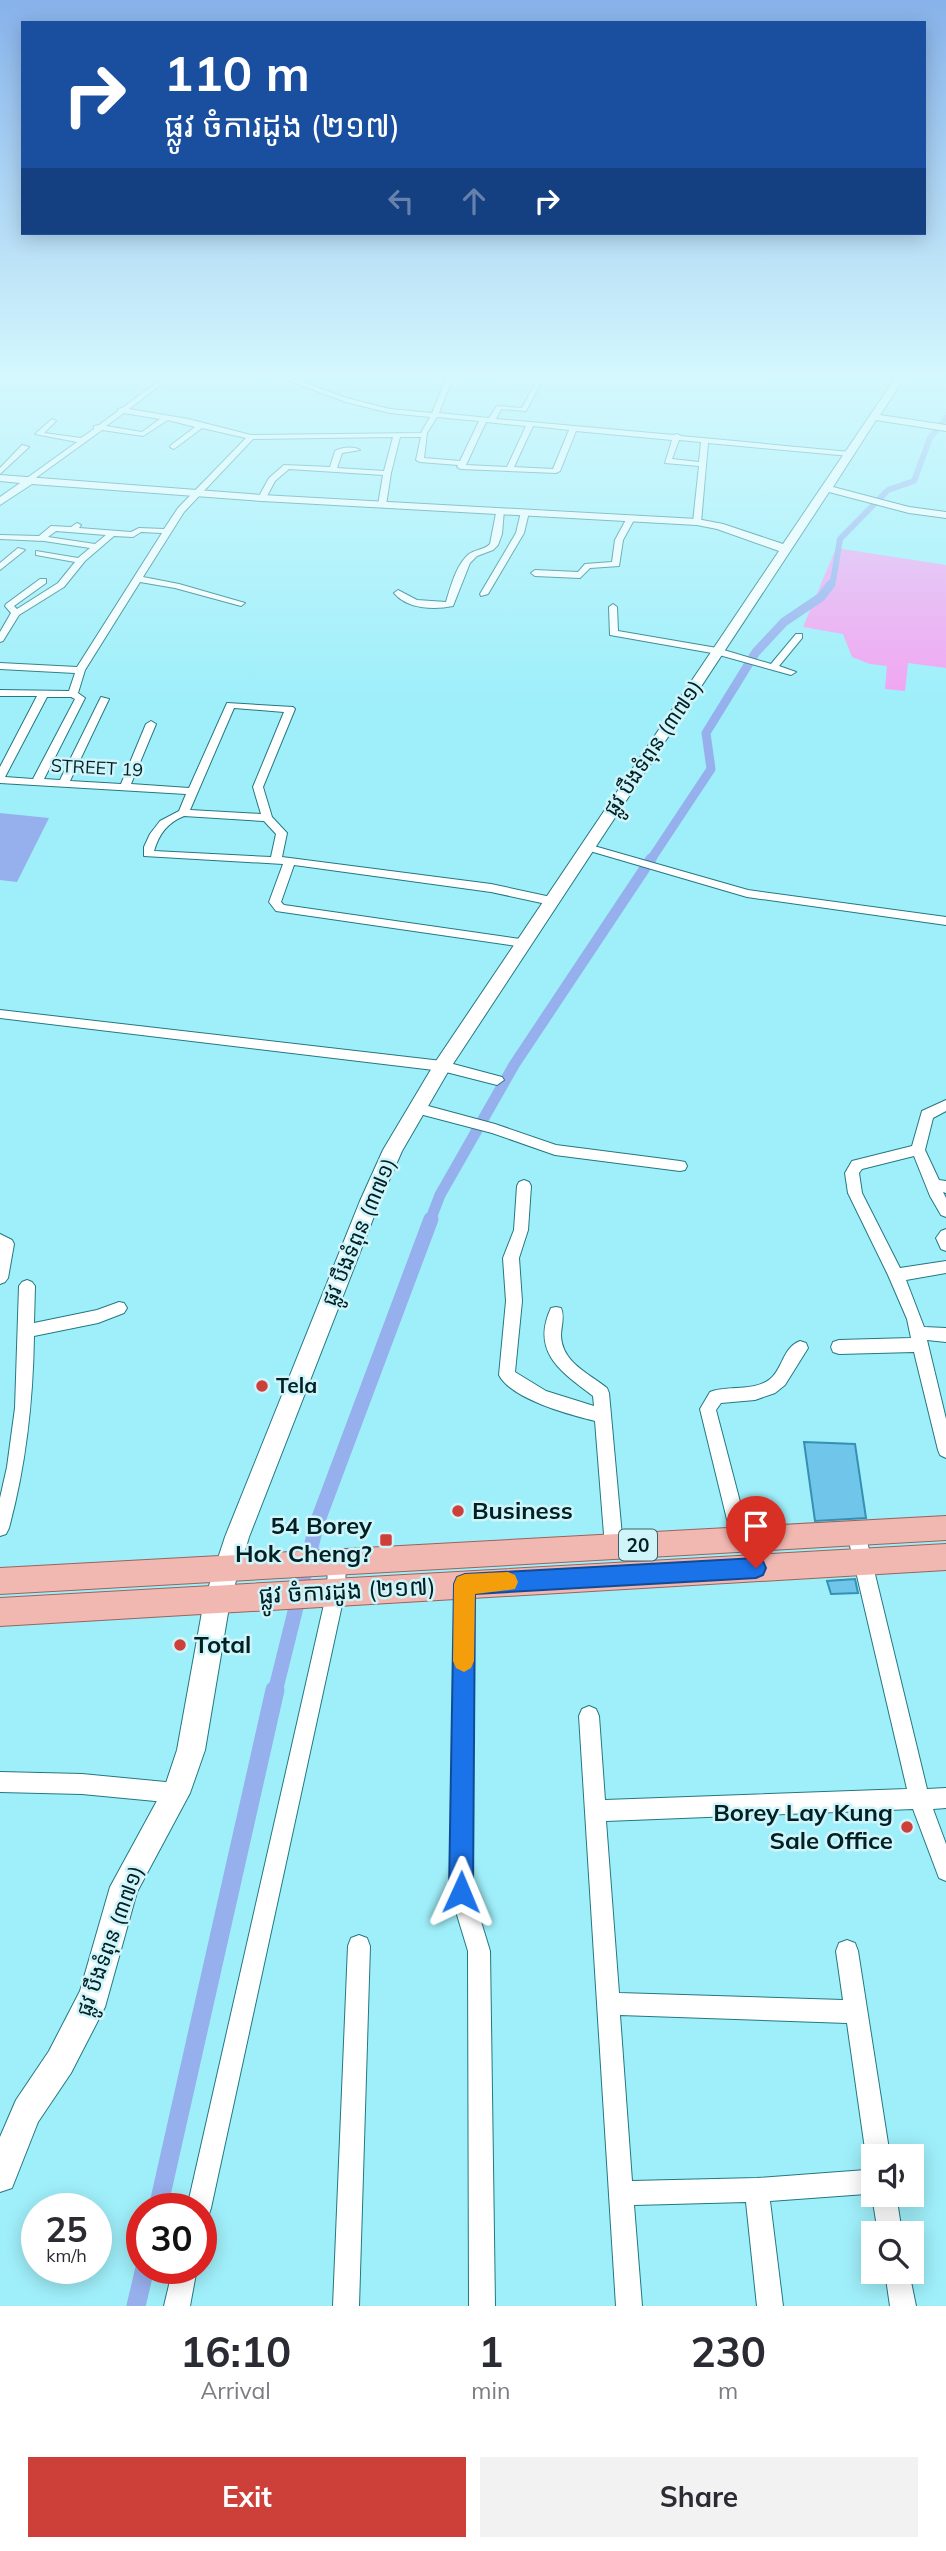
<!DOCTYPE html>
<meta charset="utf-8">
<style>
:root{--surface:#fff;--page:#f2f2f3;--text:#2b2b33;--muted:#7c7c81;--accent:#cd3f39}
body{margin:0;font-family:Mulish,"Noto Sans Khmer",sans-serif;background:var(--page);color:var(--text);height:100vh;display:flex;flex-direction:column;font-size:26px;white-space:nowrap}
*{box-sizing:border-box;margin:0}
p{font-size:23px;color:var(--muted)}
.icon{flex:none;width:38px;height:38px;fill:none;stroke:currentColor;stroke-width:2;stroke-linecap:round;stroke-linejoin:round}
.map{position:relative;height:2306px;overflow:hidden}
.panel{display:flex;flex-direction:column;background:var(--surface);flex:1}
.panel>*{flex:none}
.top-card{position:absolute;left:21px;top:21px;width:905px;height:214px;border-radius:0px;box-shadow:0 4px 18px #0003;background:#1a4fa0;color:#fff;overflow:hidden}
.controls{position:absolute;left:861px;top:2144px;display:grid;gap:14px}
.controls a{display:grid;place-items:center;width:63px;height:63px;border-radius:0px;background:var(--surface);box-shadow:0 4px 18px #0003;font-size:35px}
.speed{position:absolute;left:21px;top:2193px;display:flex;gap:14px;font-size:35px;font-weight:700;text-align:center}
.speed>*{display:grid;place-content:center;width:91px;height:91px;border-radius:50%;background:var(--surface);box-shadow:0 4px 18px #0003;line-height:1}
.speed small{font-size:18px;font-weight:400}
.speed .limit{border:10px solid #d22;background:#fff;color:#111}
.pin{position:absolute;display:grid;place-items:center;width:60px;height:60px;color:#fff;margin:-72px -30px;border-radius:50% 50% 50% 0;rotate:-45deg;box-shadow:0 0 7px #0007}
.pin .icon{rotate:45deg}
.me{position:absolute;width:77px;margin:-38px;rotate:1deg;stroke-linejoin:round;filter:drop-shadow(0 0 5px #0008)}
.turn{display:flex;align-items:center;gap:24px;height:147px;padding:0 28px;font-size:32px}
.turn .icon{width:91px;height:91px;stroke-width:2.5}
.turn b{display:block;font-size:49px;line-height:60px}
.lanes{display:flex;align-items:center;height:66px;padding:0 28px;background:#0003;justify-content:center;gap:35px;direction:ltr}
.lanes .off{opacity:.35}
.eta{display:flex;justify-content:space-evenly;align-items:center;height:119px;text-align:center}
.eta b{font-size:42px;font-weight:700;line-height:49px}
.button{display:flex;gap:14px;margin-top:auto;padding:14px 28px}
.button a{flex:1;height:80px;border-radius:0px;background:var(--accent);color:#fff;font-size:28px;font-weight:700;line-height:80px;text-align:center}
.button a+a{background:var(--page);color:var(--text)}
.map>svg:first-child{display:block}
</style>
<div class="map">
<svg width="946" height="2306" viewBox="0 0 946 2306">
<rect width="100%" height="100%" fill="#9feffa"/>
<path fill="#f1a5f1" d="M 836,548 L 946,565 L 946,668 L 908,663 L 905,691 L 885,689 L 887,666 L 870,664 L 852,657 L 843,634 L 803,627 Z"/>
<path fill="#96b0ed" d="M 0,813 L 49,818 L 17,882 L 0,880 Z"/>
<g fill="none" stroke-linecap="round" stroke-linejoin="round">
<path stroke="#96b0ed" stroke-width="6" d="M 830,585 L 833,581 L 840,539 L 888,490 L 914,481 L 930,438 L 946,418"/>
<path stroke="#96b0ed" stroke-width="9" d="M 650,861 L 711,769 L 706,733 L 756,652 L 784,622 L 821,597 L 831,584"/>
<path stroke="#96b0ed" stroke-width="11" d="M 430,1221 L 440,1195 L 514,1065 L 651,859"/>
<path stroke="#96b0ed" stroke-width="15" d="M 275,1692 L 317,1523 L 431,1219"/>
<g stroke="#96b0ed" stroke-width="19">
<path d="M 158,2208 L 275,1690"/>
<path d="M 136,2306 L 145,2268"/>
</g>
</g>
<g fill="#6fc6ea" stroke="#3590b2" stroke-width="2">
<path d="M 804,1442 L 855,1444 L 866,1518 L 815,1521 Z"/>
<path d="M 855,1579 L 858,1593 L 831,1594 L 827,1581 Z"/>
</g>
<g fill="none" stroke-linecap="round" stroke-linejoin="round">
<defs>
<g id="street">
<path d="M 168,374 L 175,374 L 129,409 L 188,419 L 251,435 L 421,433 L 430,417 L 390,413 L 346,402 L 271,374 L 279,374 L 350,399 L 390,409 L 432,413 L 448,374 L 454,374 L 439,413 L 489,418 L 497,406 L 522,408 L 540,374 L 546,374 L 526,411 L 501,409 L 496,419 L 674,435 L 677,434 L 681,436 L 850,452 L 854,454 L 850,456 L 708,443 L 701,522 L 697,524 L 693,522 L 699,466 L 665,463 L 672,440 L 576,431 L 560,471 L 556,473 L 461,469 L 457,467 L 458,465 L 420,462 L 416,460 L 421,437 L 400,437 L 391,473 L 386,505 L 382,507 L 378,505 L 383,475 L 289,469 L 275,481 L 265,500 L 258,498 L 269,478 L 284,465 L 330,467 L 335,451 C 341,447 354,446 360,450 L 342,453 L 337,468 L 384,471 L 393,437 L 253,439 L 184,512 L 143,577 L 179,584 L 245,603 L 241,606 L 175,588 L 140,582 L 85,670 L 78,693 L 85,698 L 44,779 L 60,780 L 101,697 L 109,699 L 70,781 L 121,784 L 146,724 L 151,721 L 156,724 L 131,784 L 189,788 L 227,703 L 293,707 L 295,709 L 263,787 L 272,817 L 287,833 L 282,857 L 491,884 L 551,897 L 557,901 L 551,905 L 491,892 L 294,865 L 281,902 L 284,905 L 527,940 L 529,943 L 523,947 L 276,911 L 269,902 L 283,864 L 144,856 L 144,847 L 150,834 L 160,821 L 179,811 L 186,794 L 0,783 L 0,767 L 37,696 L 0,696 L 0,690 L 69,691 L 75,673 L 0,669 L 0,663 L 77,667 L 162,533 L 141,532 L 133,537 L 114,536 L 85,561 L 64,587 L 19,615 L 3,641 L 0,642 L 0,632 L 11,613 L 5,606 L 6,604 L 40,579 L 46,579 L 46,583 L 14,606 L 17,609 L 58,583 L 75,562 L 36,555 L 36,551 L 78,558 L 90,548 L 44,541 L 0,539 L 0,535 L 39,536 L 51,526 L 71,527 L 77,523 L 81,525 L 79,528 L 131,532 L 139,528 L 164,529 L 178,508 L 246,438 L 202,428 L 174,449 L 170,447 L 171,445 L 195,427 L 168,420 L 143,436 L 102,430 L 30,482 L 26,480 L 27,478 L 77,442 L 35,434 L 52,419 L 56,421 L 44,433 L 81,438 L 94,429 L 94,426 L 99,425 L 118,411 L 118,409 L 122,408 ZM 124,413 L 160,419 L 142,432 L 106,426 ZM 437,417 L 479,421 L 460,461 L 424,458 L 427,433 ZM 486,422 L 526,426 L 507,467 L 466,465 ZM 533,426 L 569,430 L 553,469 L 514,467 ZM 679,440 L 701,442 L 699,462 L 672,459 ZM 56,531 L 106,535 L 95,544 L 48,537 ZM 47,697 L 71,697 L 75,699 L 33,779 L 5,777 ZM 234,708 L 284,712 L 253,787 L 261,814 L 190,810 ZM 184,816 L 264,821 L 276,834 L 271,857 L 154,851 C 159,834 167,823 184,816 Z"/>
<path d="M 22,445 L 29,447 L 0,474 L 0,468 Z"/>
<path d="M 497,508 L 504,510 L 502,534 L 498,545 L 493,550 L 477,556 L 470,563 L 453,606 C 434,610 407,609 394,593 L 398,590 L 417,600 L 446,602 C 451,586 456,565 469,554 C 476,549 484,550 490,544 Z"/>
<path d="M 525,510 L 529,512 L 524,533 L 488,594 L 481,596 L 480,594 L 516,533 L 521,512 Z"/>
<path d="M 628,516 L 635,518 L 623,540 L 619,566 L 590,568 L 580,578 L 535,576 L 531,573 L 535,570 L 578,572 L 585,564 L 612,562 L 615,540 Z"/>
<path d="M 18,548 L 25,550 L 0,570 L 0,563 Z"/>
<path d="M 613,604 L 617,607 L 618,631 L 717,648 L 771,664 L 796,634 L 802,634 L 802,638 L 779,666 L 796,672 L 791,675 L 712,653 L 610,635 L 609,607 Z"/>
<path d="M 587,844 L 748,890 L 946,917 L 946,925 L 747,897 L 583,849 L 583,845 Z"/>
<path d="M 0,1010 L 442,1061 L 502,1077 L 504,1080 L 497,1085 L 442,1071 L 0,1018 Z"/>
<path d="M 946,1100 L 946,1111 L 933,1118 L 925,1150 L 939,1180 L 946,1181 L 946,1193 L 943,1192 L 946,1198 L 946,1217 L 941,1215 L 930,1196 L 914,1156 L 862,1169 L 859,1173 L 862,1193 L 900,1268 L 946,1261 L 946,1273 L 906,1280 L 924,1327 L 946,1328 L 946,1342 L 927,1340 L 946,1419 L 946,1458 L 940,1455 L 938,1450 L 914,1352 L 839,1354 L 833,1352 L 831,1347 L 833,1342 L 839,1340 L 911,1338 L 907,1319 L 888,1275 L 848,1193 L 845,1173 L 852,1161 L 912,1146 L 922,1111 Z"/>
<path d="M 417,1103 L 495,1124 L 556,1145 L 680,1161 L 685,1162 L 687,1166 L 685,1170 L 680,1171 L 555,1155 L 492,1133 L 412,1112 L 410,1108 Z"/>
<path d="M 524,1180 L 529,1182 L 531,1186 L 528,1230 L 519,1258 L 522,1301 L 515,1372 L 546,1391 L 594,1406 L 593,1396 C 563,1373 530,1353 551,1308 L 556,1307 L 561,1308 C 565,1317 561,1326 561,1336 C 562,1362 588,1373 607,1388 L 609,1393 L 623,1547 L 620,1553 L 614,1556 L 608,1553 L 605,1547 L 595,1421 C 570,1415 511,1399 499,1375 L 506,1301 L 503,1258 L 514,1230 L 517,1186 L 519,1182 Z"/>
<path d="M 946,1229 L 946,1251 L 941,1249 L 936,1238 L 941,1231 Z"/>
<path d="M 0,1234 L 12,1240 L 14,1244 L 8,1278 L 5,1282 L 0,1284 Z"/>
<path d="M 27,1280 L 32,1282 L 35,1286 L 34,1323 L 97,1310 L 119,1302 L 124,1303 L 127,1308 L 124,1313 L 98,1323 L 34,1336 C 33,1402 26,1465 9,1528 L 6,1534 L 0,1536 L 0,1498 L 7,1467 L 15,1408 L 19,1286 L 22,1282 Z"/>
<path d="M 800,1341 L 806,1343 L 808,1348 L 785,1385 L 775,1393 L 755,1400 L 721,1403 L 716,1410 L 750,1540 L 747,1546 L 741,1548 L 735,1546 L 732,1540 L 700,1409 L 710,1392 C 728,1385 754,1392 770,1379 C 783,1369 782,1348 800,1341 Z"/>
<path d="M 856,1525 L 862,1527 L 865,1533 L 927,1789 L 946,1788 L 946,1808 L 933,1809 L 946,1844 L 946,1881 L 939,1878 L 913,1809 L 606,1821 L 619,1993 L 843,2000 L 836,1951 L 839,1943 L 847,1940 L 855,1943 L 858,1951 L 890,2156 L 873,2156 L 873,2166 L 870,2164 L 866,2156 L 847,2023 L 620,2015 L 632,2181 L 757,2178 L 866,2170 L 873,2172 L 873,2194 L 896,2194 L 902,2233 L 878,2233 L 872,2196 L 866,2194 L 770,2201 L 783,2306 L 757,2306 L 746,2202 L 634,2205 L 642,2306 L 616,2306 L 579,1716 L 582,1709 L 589,1706 L 596,1709 L 599,1716 L 605,1800 L 907,1789 L 847,1533 L 850,1527 Z"/>
<path d="M 337,1553 L 343,1556 L 346,1562 L 345,1591 L 211,2208 L 208,2217 L 201,2219 L 201,2208 L 187,2208 L 327,1591 L 328,1562 L 331,1556 Z"/>
<path d="M 465,1576 L 471,1579 L 474,1585 L 472,1892 L 490,1951 L 495,2306 L 469,2306 L 468,1951 L 450,1892 L 456,1585 L 459,1579 Z"/>
<path d="M 0,1772 L 82,1774 L 176,1783 L 183,1786 L 186,1793 L 183,1800 L 176,1803 L 82,1794 L 0,1792 Z"/>
<path d="M 359,1935 L 367,1938 L 370,1946 L 359,2306 L 333,2306 L 348,1946 L 351,1938 Z"/>
<path d="M 173,2268 L 197,2268 L 190,2306 L 164,2306 Z"/>
<path d="M 885,2272 L 909,2272 L 916,2306 L 890,2306 Z"/>
</g>
<path id="secondary" d="M 898,374 L 907,374 L 880,415 L 946,425 L 946,431 L 876,420 L 833,487 L 909,507 L 946,512 L 946,518 L 909,513 L 829,492 L 449,1070 L 402,1151 L 380,1201 L 249,1537 L 230,1601 L 205,1750 L 190,1793 L 137,1892 L 105,2007 L 71,2073 L 38,2122 L 12,2188 L 0,2192 L 0,2137 L 16,2100 L 49,2051 L 80,1991 L 110,1887 L 165,1786 L 177,1750 L 204,1601 L 225,1537 L 360,1201 L 383,1150 L 436,1061 L 779,551 L 717,529 L 697,525 L 262,501 L 32,484 L 0,505 L 0,497 L 20,483 L 0,481 L 0,475 L 262,495 L 697,519 L 723,524 L 783,544 Z"/>
<g id="primary">
<path d="M 946,1516 L 946,1540 L 0,1594 L 0,1568 Z"/>
<path d="M 946,1544 L 946,1570 L 0,1626 L 0,1598 Z"/>
</g>
</defs>
<use href="#street" stroke="#237882" stroke-width="2"/>
<use href="#secondary" stroke="#237882" stroke-width="2"/>
<use href="#primary" stroke="#97645e" stroke-width="2"/>
<use href="#street" fill="#fff" fill-rule="evenodd"/>
<use href="#secondary" fill="#fff" fill-rule="evenodd"/>
<use href="#primary" fill="#f1b8b1" fill-rule="evenodd"/>
</g>
<linearGradient id="sky" x2="0" y2="1"><stop stop-color="#87b2ea"/><stop offset="0.54" stop-color="#d4f8fd"/><stop offset="1" stop-color="#d4f8fd" stop-opacity="0"/></linearGradient>
<rect width="946" height="696" fill="url(#sky)"/>
<path fill="#1a73e8" stroke="#114b97" stroke-width="2" d="M 756,1558 L 763,1561 L 766,1568 L 763,1575 L 756,1578 L 475,1594 L 473,1892 L 469,1901 L 461,1904 L 452,1901 L 449,1892 L 454,1584 L 457,1577 L 465,1574 Z"/>
<path fill="#f59e0b" d="M 508,1572 L 515,1575 L 518,1582 L 515,1589 L 475,1594 L 474,1661 L 471,1668 L 464,1672 L 456,1668 L 453,1661 L 454,1584 L 457,1577 L 465,1574 Z"/>
<g fill="#cd3f39" stroke="#cff4fa" stroke-width="2.5">
<circle cx="262" cy="1386" r="7"/>
<circle cx="458" cy="1511" r="7"/>
<rect x="379" y="1533" width="14" height="14" rx="3.5"/>
<circle cx="180" cy="1645" r="7"/>
<circle cx="907" cy="1827" r="7"/>
</g>
<g text-anchor="middle" stroke-width="5" stroke-linejoin="round" paint-order="stroke">
<g font-size="18" fill="#002024" stroke="#cff4fa">
<text transform="translate(97 768) rotate(3)" y="6">STREET 19</text>
</g>
<rect fill="#cff4fa" stroke="#3e6064" stroke-width="2" x="619" y="1529.5" width="38" height="31" rx="5"/>
<g font-size="19" font-weight="bold" fill="#002024">
<text x="638" y="1552">20</text>
</g>
<g font-size="21" fill="#002024" stroke="#cff4fa">
<text transform="translate(653 748) rotate(-56)" y="7">ផ្លូវ បឹងទំពុន (៣៧១)</text>
<text transform="translate(359 1232) rotate(-67)" y="7">ផ្លូវ បឹងទំពុន (៣៧១)</text>
<text transform="translate(110 1941) rotate(-70)" y="7">ផ្លូវ បឹងទំពុន (៣៧១)</text>
</g>
<g font-size="21" font-weight="bold" fill="#002024" stroke="#cff4fa" text-anchor="start">
<text x="276" y="1393">Tela</text>
</g>
<g font-size="24" font-weight="bold" fill="#002024" stroke="#cff4fa" text-anchor="start">
<text x="472" y="1519">Business</text>
<text x="372" y="1534" text-anchor="end">54 Borey<tspan x="372" dy="28">Hok Cheng?</tspan></text>
<text x="194" y="1653">Total</text>
<text x="893" y="1821" text-anchor="end">Borey Lay Kung<tspan x="893" dy="28">Sale Office</tspan></text>
</g>
<g font-size="24" fill="#002024" stroke="#cff4fa">
<text transform="translate(347 1591) rotate(-3)" y="8">ផ្លូវ ចំការដូង (២១៧)</text>
</g>
</g>
</svg>
<div class="controls">
<a><svg class="icon" aria-label="sound" viewBox="0 0 24 24"><path d="M4 9h4l5-4v14l-5-4H4zM17 9q2 3 0 6"/></svg></a>
<a><svg class="icon" aria-label="search" viewBox="0 0 24 24"><circle cx="10" cy="10" r="6"/><path d="M15 15l6 6"/></svg></a>
</div>
<div class="speed"><div>25<small>km/h</small></div><div class="limit">30</div></div>
<div class="pin" style="left:756px;top:1568px;background:#d93025"><svg class="icon" aria-label="arrive" viewBox="0 0 24 24"><path d="M6 21V4h12l-3 4 3 4H6"/></svg></div>
<svg class="me" style="left:461px;top:1892px" viewBox="-20 -20 40 40"><path d="M0-17L14 15 0 8-14 15z" fill="#1a73e8" stroke="#fff" stroke-width="4"/></svg>
<div class="top-card">
<div class="turn"><svg class="icon" aria-label="right" viewBox="0 0 24 24"><path d="M7 20v-9h11M14 6l5 5-5 5"/></svg><div><b>110 m</b>ផ្លូវ ចំការដូង (២១៧)</div></div>
<div class="lanes"><svg class="icon off" aria-label="left" viewBox="0 0 24 24"><path d="M17 20v-9H6M10 6l-5 5 5 5"/></svg><svg class="icon off" aria-label="ahead" viewBox="0 0 24 24"><path d="M12 20V5M6 11l6-6 6 6"/></svg><svg class="icon" aria-label="right" viewBox="0 0 24 24"><path d="M7 20v-9h11M14 6l5 5-5 5"/></svg></div>
</div>
</div>
<section class="panel">
<div class="eta">
<div><b>16:10</b><p>Arrival</p></div>
<div><b>1</b><p>min</p></div>
<div><b>230</b><p>m</p></div>
</div>
<div class="button"><a>Exit</a><a>Share</a></div>
</section>
